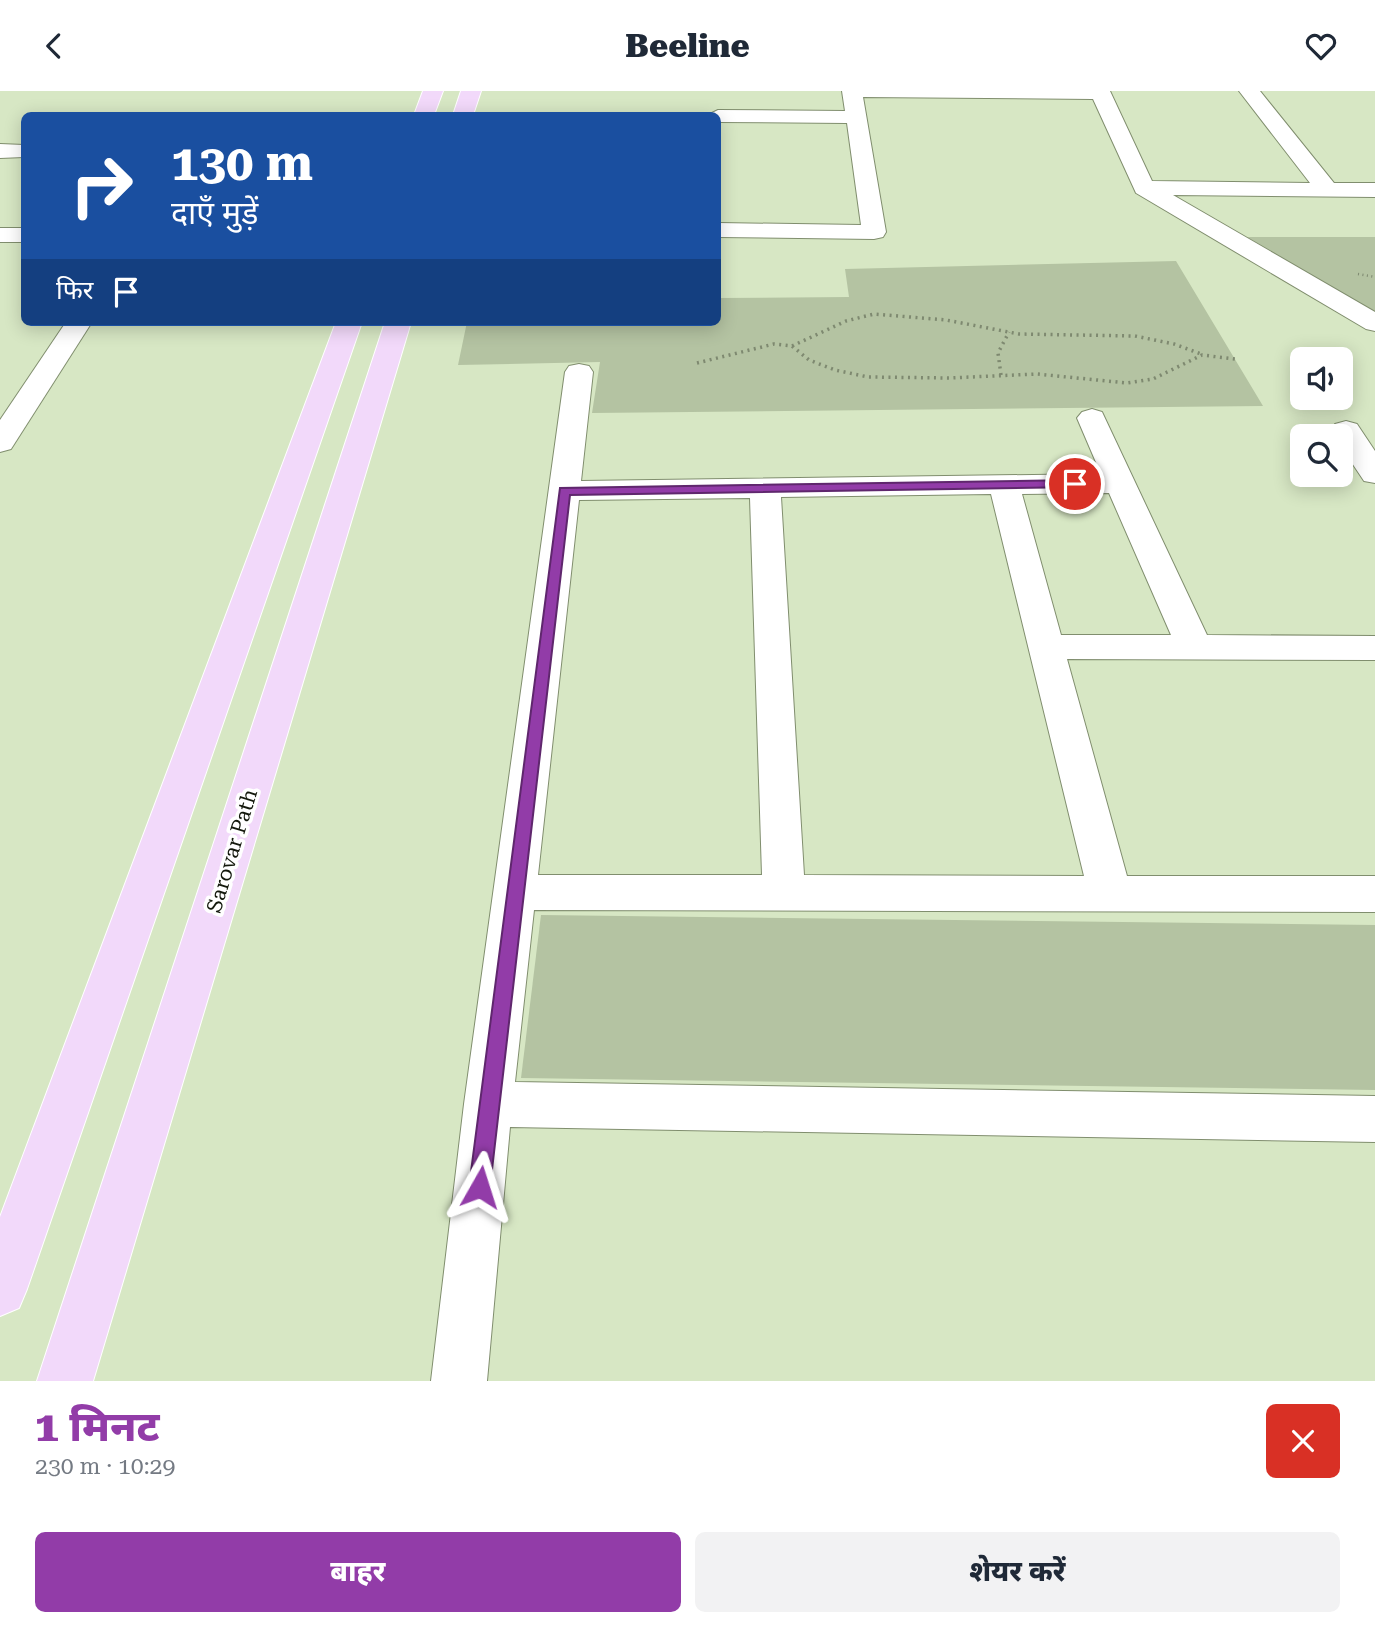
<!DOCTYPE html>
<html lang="hi">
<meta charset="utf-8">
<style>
:root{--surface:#fff;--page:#f2f2f3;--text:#1f2937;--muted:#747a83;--accent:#923ca8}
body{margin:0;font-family:"Roboto Serif","Noto Sans Devanagari",serif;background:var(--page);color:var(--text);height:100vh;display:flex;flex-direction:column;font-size:26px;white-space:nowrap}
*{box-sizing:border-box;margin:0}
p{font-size:23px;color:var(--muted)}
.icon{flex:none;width:38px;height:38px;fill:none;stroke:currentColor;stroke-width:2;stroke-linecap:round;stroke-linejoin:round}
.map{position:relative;height:1290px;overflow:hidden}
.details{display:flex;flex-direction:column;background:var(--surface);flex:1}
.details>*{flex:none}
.top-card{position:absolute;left:21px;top:21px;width:700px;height:214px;border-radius:10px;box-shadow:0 4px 18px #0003;background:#1a4fa0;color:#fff;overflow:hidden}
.tools{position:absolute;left:1290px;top:256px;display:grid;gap:14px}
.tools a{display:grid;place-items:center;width:63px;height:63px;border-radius:10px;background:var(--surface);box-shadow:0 4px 18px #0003;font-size:35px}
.pin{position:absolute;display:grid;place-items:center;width:60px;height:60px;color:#fff;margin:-30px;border:4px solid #fff;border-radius:50%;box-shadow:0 2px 7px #0007}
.me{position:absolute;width:77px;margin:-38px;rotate:6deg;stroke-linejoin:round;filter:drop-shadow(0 0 5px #0008)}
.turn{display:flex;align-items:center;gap:24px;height:147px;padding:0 35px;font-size:32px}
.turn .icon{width:91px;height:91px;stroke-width:2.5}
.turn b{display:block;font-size:49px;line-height:60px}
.then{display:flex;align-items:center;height:66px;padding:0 35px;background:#0003;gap:14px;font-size:26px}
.round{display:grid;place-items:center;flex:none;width:74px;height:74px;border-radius:10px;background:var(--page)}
.summary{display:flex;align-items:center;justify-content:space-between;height:119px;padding:0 35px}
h1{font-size:42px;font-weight:800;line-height:52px;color:var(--accent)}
.action{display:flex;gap:14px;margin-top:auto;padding:14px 35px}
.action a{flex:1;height:80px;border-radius:10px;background:var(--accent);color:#fff;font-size:28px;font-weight:800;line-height:80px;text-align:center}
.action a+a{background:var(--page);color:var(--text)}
header{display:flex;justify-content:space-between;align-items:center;height:91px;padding:0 35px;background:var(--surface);font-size:32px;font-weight:800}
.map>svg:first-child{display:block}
</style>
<header><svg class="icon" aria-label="back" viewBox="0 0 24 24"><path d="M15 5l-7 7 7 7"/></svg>Beeline<svg class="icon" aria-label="heart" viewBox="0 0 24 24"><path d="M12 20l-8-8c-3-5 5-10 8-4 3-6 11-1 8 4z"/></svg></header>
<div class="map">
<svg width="1375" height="1290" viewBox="0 0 1375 1290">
<rect width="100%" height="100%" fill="#d7e7c4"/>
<g fill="#b4c3a2">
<path d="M 1247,146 L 1375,146 L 1375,223 Z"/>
<path d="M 1176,170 L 1263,315 L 592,322 L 600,271 L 458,274 L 467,231 L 718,231 L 718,207 L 849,206 L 845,178 Z"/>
<path d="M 541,824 L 1375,834 L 1375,999 L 521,987 Z"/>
</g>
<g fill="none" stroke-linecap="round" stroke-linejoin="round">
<defs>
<g id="minor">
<path d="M 842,0 L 1110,0 L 1152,90 L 1310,92 L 1239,0 L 1260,0 L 1334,92 L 1375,92 L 1375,106 L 1173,104 L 1375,221 L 1375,240 L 1366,238 L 1136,102 L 1093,8 L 863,6 L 886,141 L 883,146 L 874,148 L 718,146 L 718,132 L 861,134 L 847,32 L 718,31 L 718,24 L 708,24 L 718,19 L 845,20 Z"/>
<path d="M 0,53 L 24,54 L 24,66 L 0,67 Z"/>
<rect x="0" y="137" width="24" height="14"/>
<path d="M 66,231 L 92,231 L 11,358 L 0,361 L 0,329 Z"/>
<path d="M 579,273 L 589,275 L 593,281 L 581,390 L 1101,383 L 1077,327 L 1082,321 L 1092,318 L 1102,321 L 1207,544 L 1375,545 L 1375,569 L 1067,568 L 1127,785 L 1375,785 L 1375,821 L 534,819 L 515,991 L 1375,1005 L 1375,1051 L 510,1036 L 487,1290 L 431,1290 L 464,1013 L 565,281 L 569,275 ZM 1109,402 L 1171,544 L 1061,544 L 1022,403 ZM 991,403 L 1084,785 L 804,784 L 781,406 ZM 750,407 L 762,784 L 538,784 L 579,409 Z"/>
<path d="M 1346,330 L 1357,333 L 1375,360 L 1375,392 L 1364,390 L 1340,354 L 1340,345 L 1335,345 L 1331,339 L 1335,333 Z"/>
</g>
<g id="major">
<path d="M 423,0 L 443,0 L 434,24 L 414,24 Z"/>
<path d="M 461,0 L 481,0 L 473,24 L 453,24 Z"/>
<path d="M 336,231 L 362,231 L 27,1198 L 19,1217 L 0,1225 L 0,1126 Z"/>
<path d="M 385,231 L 411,231 L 93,1290 L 37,1290 Z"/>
</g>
</defs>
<use href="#minor" stroke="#808e6e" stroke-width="2"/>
<use href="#major" stroke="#fff" stroke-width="2"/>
<path stroke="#7e8970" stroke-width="2.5" stroke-dasharray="1 3.5" stroke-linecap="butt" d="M 1358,183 L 1375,186"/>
<g stroke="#7e8970" stroke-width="3.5" stroke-dasharray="2 4.5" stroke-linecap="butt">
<path d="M 792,255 L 846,230 L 874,223 L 946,229 L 1019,243 L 1135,245 L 1174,253 L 1201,263"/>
<path d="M 697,272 L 774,253 L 792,255 L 809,269 L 835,279 L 868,286 L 949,287 L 1037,283 L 1127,292 L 1153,288 L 1202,264 L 1235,268"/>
<path d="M 1001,284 L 998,262 L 1009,241"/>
</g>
<use href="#minor" fill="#fff" fill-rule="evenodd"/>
<use href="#major" fill="#f2d9fa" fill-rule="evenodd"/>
</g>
<path fill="#923ca8" stroke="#5f276d" stroke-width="2" d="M 1075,389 L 1079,390 L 1079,396 L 570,404 L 490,1096 L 487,1103 L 480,1106 L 472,1103 L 469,1096 L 560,397 Z"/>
<g text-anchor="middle" stroke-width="7" stroke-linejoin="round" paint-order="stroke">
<g font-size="21" fill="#13180c" stroke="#fff">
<text transform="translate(232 760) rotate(-73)" y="7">Sarovar Path</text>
</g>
</g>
</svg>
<div class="tools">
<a><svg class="icon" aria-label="sound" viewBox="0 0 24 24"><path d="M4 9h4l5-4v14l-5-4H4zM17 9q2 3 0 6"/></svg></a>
<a><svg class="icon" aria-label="search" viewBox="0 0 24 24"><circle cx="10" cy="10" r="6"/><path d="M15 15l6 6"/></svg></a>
</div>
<div class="pin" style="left:1075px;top:393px;background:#d93025"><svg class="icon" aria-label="arrive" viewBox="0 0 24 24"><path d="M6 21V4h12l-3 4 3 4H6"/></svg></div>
<svg class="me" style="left:480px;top:1096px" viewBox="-20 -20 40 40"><path d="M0-17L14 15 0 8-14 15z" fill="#923ca8" stroke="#fff" stroke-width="4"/></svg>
<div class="top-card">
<div class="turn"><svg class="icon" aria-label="right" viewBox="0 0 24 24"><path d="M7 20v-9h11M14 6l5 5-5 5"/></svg><div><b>130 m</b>दाएँ मुड़ें</div></div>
<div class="then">फिर<svg class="icon" aria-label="arrive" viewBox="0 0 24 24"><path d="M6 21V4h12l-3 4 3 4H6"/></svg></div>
</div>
</div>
<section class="details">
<div class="summary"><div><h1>1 मिनट</h1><p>230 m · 10:29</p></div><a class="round" style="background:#d93025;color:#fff"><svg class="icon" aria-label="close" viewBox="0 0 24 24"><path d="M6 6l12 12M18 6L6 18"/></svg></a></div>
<div class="action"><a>बाहर</a><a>शेयर करें</a></div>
</section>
